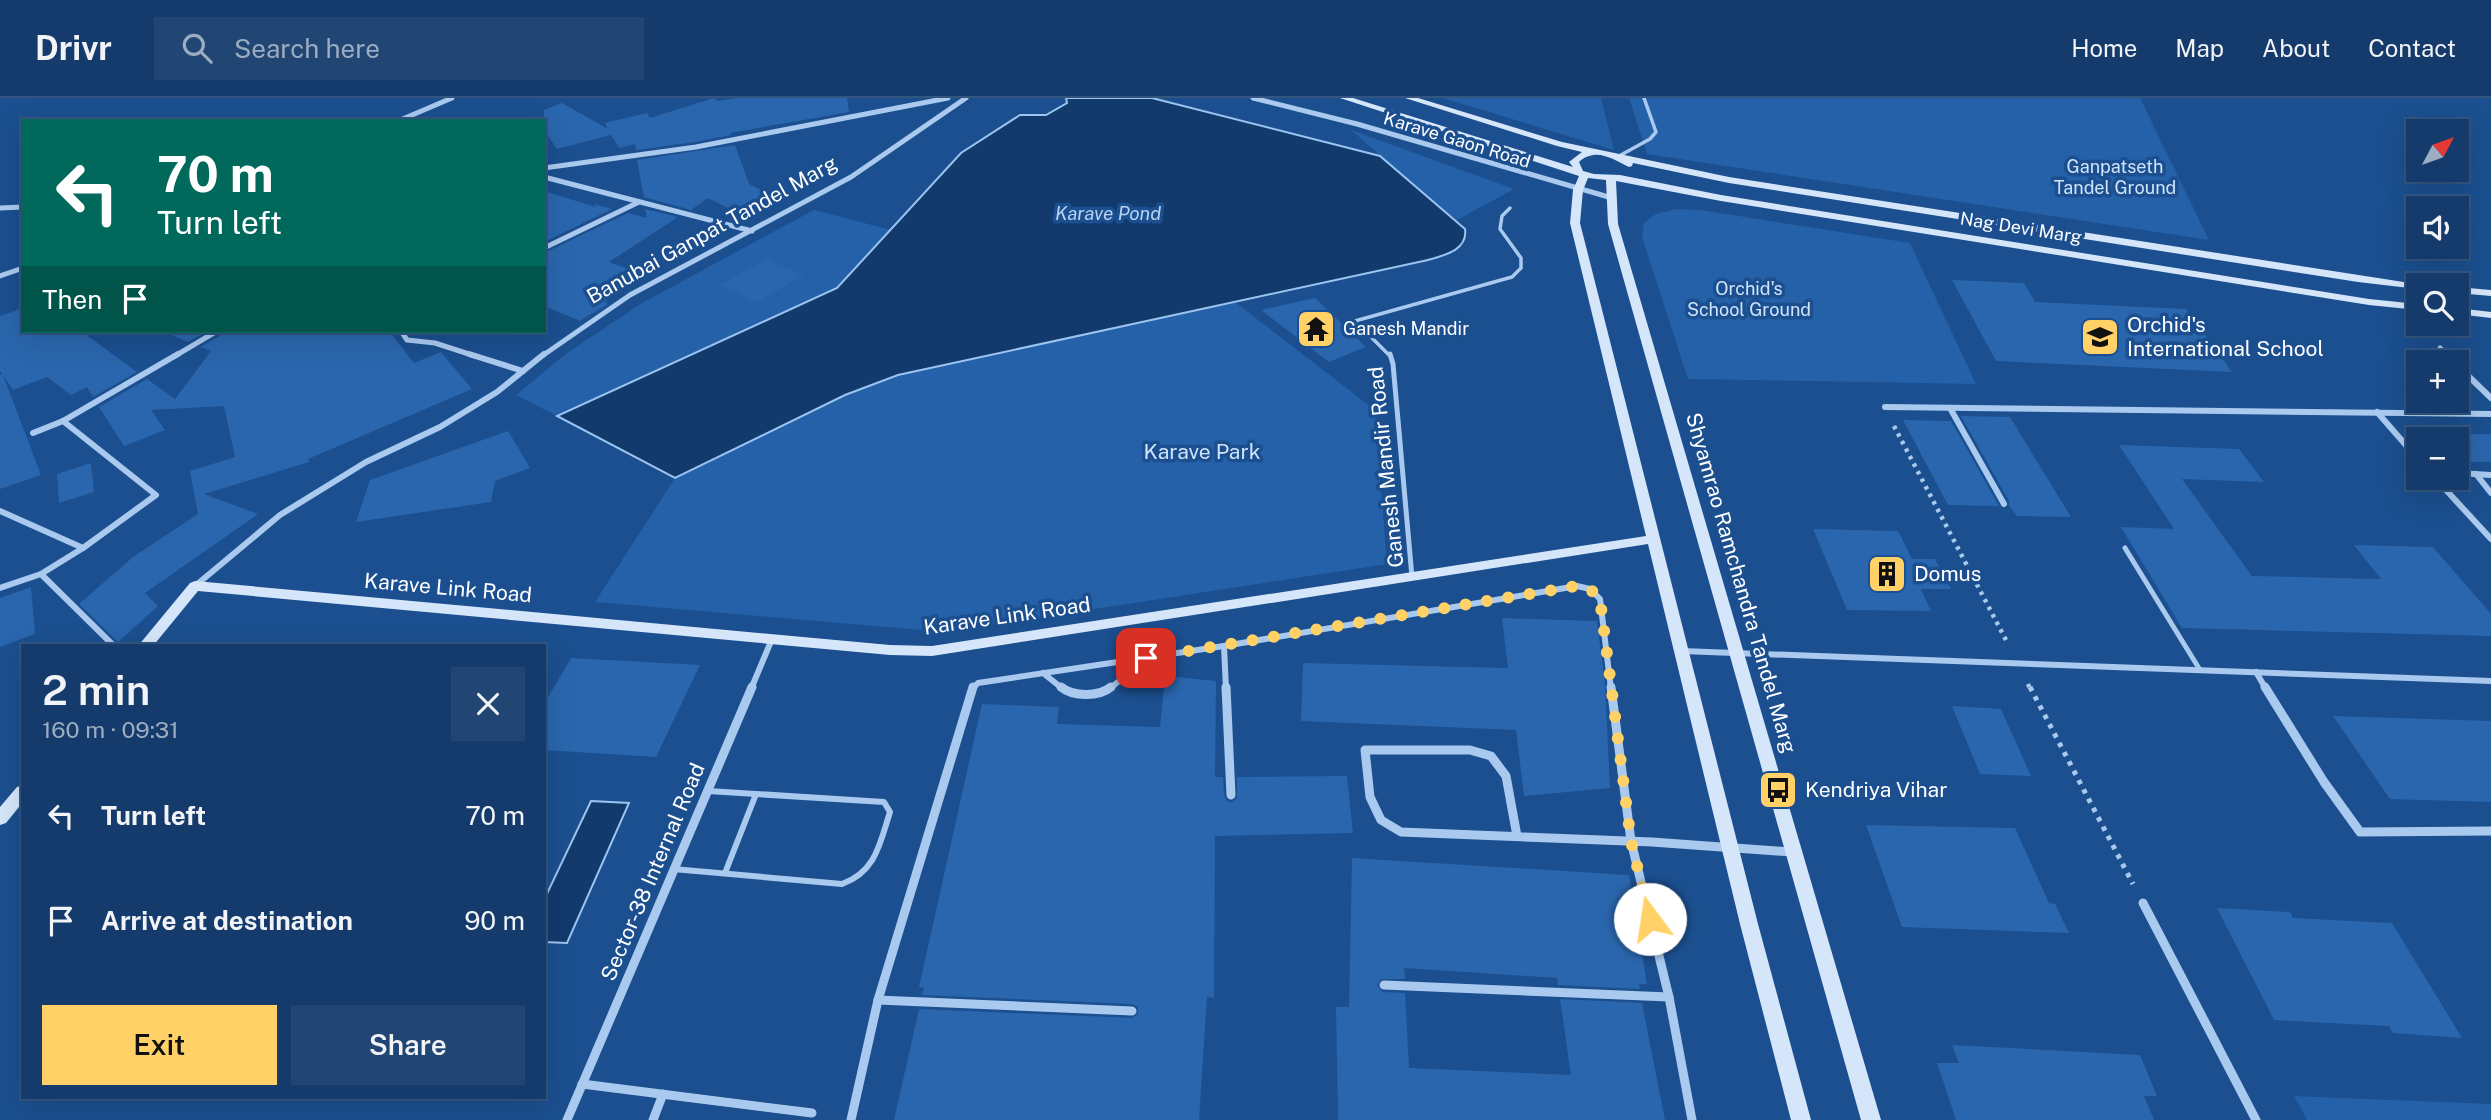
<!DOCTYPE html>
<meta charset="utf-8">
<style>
:root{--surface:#143b6b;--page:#214673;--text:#f1f3f6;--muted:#9dadc1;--line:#33557e;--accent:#ffd166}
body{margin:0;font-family:"Public Sans",sans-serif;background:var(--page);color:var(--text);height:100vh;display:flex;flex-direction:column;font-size:26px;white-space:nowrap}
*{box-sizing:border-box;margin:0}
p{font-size:23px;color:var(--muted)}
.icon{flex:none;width:38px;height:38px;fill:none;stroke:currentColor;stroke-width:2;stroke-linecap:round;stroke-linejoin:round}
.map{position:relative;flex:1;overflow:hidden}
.drawer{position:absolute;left:21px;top:546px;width:525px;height:455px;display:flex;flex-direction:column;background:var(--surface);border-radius:0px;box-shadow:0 7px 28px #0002,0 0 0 2px var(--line)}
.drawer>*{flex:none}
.hud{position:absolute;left:21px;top:21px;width:525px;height:214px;border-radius:0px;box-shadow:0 7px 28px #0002,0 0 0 2px var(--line);background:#00695c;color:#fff;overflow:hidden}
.needle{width:46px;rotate:49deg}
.fabs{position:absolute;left:2406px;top:21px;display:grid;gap:14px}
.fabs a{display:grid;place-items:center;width:63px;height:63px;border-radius:0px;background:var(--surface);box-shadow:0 7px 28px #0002,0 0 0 2px var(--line);font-size:35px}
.pin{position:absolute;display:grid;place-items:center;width:60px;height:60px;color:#fff;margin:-30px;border-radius:14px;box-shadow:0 4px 10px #0006}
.me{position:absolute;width:77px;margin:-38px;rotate:346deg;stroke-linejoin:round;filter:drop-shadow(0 0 5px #0008)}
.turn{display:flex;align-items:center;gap:24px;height:147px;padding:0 21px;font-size:32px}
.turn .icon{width:91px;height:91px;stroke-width:2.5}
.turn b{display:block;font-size:49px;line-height:60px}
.then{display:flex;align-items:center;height:66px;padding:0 21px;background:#0003;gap:14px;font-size:26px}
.round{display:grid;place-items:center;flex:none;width:74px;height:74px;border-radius:0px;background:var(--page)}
.headline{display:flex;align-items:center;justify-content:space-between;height:119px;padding:0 21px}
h1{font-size:42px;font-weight:600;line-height:52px}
.button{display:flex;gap:14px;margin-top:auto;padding:14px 21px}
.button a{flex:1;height:80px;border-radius:0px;background:var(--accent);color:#111;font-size:28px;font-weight:600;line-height:80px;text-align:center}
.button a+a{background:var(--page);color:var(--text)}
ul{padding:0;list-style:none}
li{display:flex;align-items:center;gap:21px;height:105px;padding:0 21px}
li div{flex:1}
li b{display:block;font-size:26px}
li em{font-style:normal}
header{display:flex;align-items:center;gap:42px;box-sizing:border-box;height:98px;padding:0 35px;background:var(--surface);border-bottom:2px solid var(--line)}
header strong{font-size:33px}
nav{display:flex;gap:38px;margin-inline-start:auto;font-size:24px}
.search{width:490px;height:63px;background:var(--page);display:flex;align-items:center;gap:18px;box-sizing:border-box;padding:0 24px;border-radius:0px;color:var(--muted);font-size:26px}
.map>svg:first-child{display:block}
</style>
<header>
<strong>Drivr</strong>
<div class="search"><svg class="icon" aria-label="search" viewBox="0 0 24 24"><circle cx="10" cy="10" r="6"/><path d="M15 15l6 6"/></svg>Search here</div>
<nav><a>Home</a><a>Map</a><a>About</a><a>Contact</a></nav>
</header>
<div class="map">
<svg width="2491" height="1022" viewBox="0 0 2491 1022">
<rect width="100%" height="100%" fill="#1b4f8f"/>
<g fill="#2461a8">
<path d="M 1443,0 L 1601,0 L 1614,52 Z"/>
<path d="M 1629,0 L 2140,0 L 2209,142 L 1647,56 Z"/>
<path d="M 1351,32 L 1514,91 L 1455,123 Z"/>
<path d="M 1676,111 L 1701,112 L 1910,145 L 1976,286 L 1688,281 L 1642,139 L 1644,125 L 1656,116 Z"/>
<path d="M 814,112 L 891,132 L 837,190 L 557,318 L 516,297 L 567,255 L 642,205 Z"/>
<path d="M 1235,204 L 1375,312 L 1387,466 L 944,534 L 595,504 L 675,380 L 845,297 L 898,277 Z"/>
<path d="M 2294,998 L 2491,1006 L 2491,1022 L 2307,1022 Z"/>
</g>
<g fill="#123a6d" stroke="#9cc4f0" stroke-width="2">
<path d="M 1066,0 L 1152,0 L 1380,58 L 1465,131 C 1468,152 1445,157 1428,162 L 898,277 L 845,297 L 675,380 L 557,318 L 837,190 L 961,55 L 1020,17 L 1046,17 L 1067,5 Z"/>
<path d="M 591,703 L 629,705 L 567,845 L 544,844 L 544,802 Z"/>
</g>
<g fill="#2a66ad">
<path d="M 714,0 L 717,3 L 737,0 L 847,0 L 849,14 L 730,35 L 731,37 L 695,44 L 636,52 L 635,46 L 619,50 L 611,37 L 557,51 L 544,32 L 544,12 L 562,5 L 608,31 L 605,25 L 647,15 L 650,20 Z"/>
<path d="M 735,47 L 749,86 L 770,96 L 734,113 L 708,100 L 691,112 L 644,99 L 637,62 Z"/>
<path d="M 544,93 L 596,109 L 594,106 L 612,111 L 544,144 Z"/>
<path d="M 645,111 L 678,119 L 609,164 L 647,178 L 604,204 L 608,206 L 580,223 L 544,208 L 544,155 L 628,115 L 647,120 Z"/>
<path d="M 766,161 L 804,177 L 757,204 L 720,187 Z"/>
<path d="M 1952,182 L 2024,185 L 2035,204 L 2186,211 L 2232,274 L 1996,263 Z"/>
<path d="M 1315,200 L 1366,249 L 1329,264 L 1261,212 Z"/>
<path d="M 20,211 L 23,216 L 23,233 L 81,233 L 137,274 L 93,299 L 87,289 L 71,297 L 47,279 L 13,292 L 3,277 L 41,377 L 0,391 L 0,277 L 2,276 L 0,273 L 0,218 Z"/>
<path d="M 163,233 L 207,233 L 188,244 Z"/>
<path d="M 222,233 L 389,233 L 414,265 L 441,254 L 472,291 L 308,361 L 309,364 L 204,396 L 258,416 L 145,495 L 158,508 L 118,544 L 79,506 L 133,459 L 198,416 L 190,373 L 235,359 L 224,308 L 151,312 L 165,332 L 124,348 L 99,309 L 147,281 L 175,301 L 211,253 L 200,249 L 220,238 Z"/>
<path d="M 1961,318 L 2010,319 L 2071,419 L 2017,418 L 2009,408 L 2009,403 Z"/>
<path d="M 1903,322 L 1951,323 L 1999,408 L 1948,407 Z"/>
<path d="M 508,333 L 530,370 L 495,383 L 491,404 L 356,424 L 370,382 Z"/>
<rect x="2457" y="336" width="34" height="28"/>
<path d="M 2119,347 L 2239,351 L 2264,384 L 2182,381 L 2252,478 L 2381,481 L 2354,447 L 2433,449 L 2491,516 L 2491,538 L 2182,530 L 2121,429 L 2174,431 Z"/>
<path d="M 91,365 L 94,394 L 59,405 L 57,376 Z"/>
<path d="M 1813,431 L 1898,433 L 1912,461 L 1935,461 L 1951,491 L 1921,491 L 1931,513 L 1847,512 Z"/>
<path d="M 31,489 L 35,536 L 0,549 L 0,500 Z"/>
<path d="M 1502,520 L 1597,523 L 1605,586 L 1610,690 L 1524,698 L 1516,632 L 1301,623 L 1303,565 L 1508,570 Z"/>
<path d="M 571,560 L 700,567 L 656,659 L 544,652 L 544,606 Z"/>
<path d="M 1165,578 L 1216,583 L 1215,679 L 1223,679 L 1224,697 L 1227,703 L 1232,704 L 1237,700 L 1237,679 L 1347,678 L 1353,735 L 1215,738 L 1214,900 L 1207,899 L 1199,1022 L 894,1022 L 919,911 L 1132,920 L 1138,916 L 1138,909 L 1132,906 L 922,897 L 924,890 L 919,889 L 982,606 L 1059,609 L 1057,626 L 1160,629 Z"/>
<path d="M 1952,608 L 2001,611 L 2031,678 L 1980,676 Z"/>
<path d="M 2333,618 L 2491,623 L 2491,704 L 2390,701 Z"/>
<path d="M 1866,727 L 2015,730 L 2049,805 L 2055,806 L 2069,835 L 1902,829 Z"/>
<path d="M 1352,760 L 1629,777 L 1647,886 L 1639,886 L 1640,891 L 1558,887 L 1557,880 L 1404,870 L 1405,881 L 1381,881 L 1377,887 L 1383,894 L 1405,895 L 1409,970 L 1571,977 L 1560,901 L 1642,905 L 1665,1022 L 1338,1022 L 1336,909 L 1349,909 Z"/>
<path d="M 2217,810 L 2290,814 L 2293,820 L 2392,825 L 2462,940 L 2393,935 L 2389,928 L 2274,922 Z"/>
<path d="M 1952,947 L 2140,957 L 2157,998 L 2144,998 L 2154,1022 L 1956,1022 L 1937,965 L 1959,965 Z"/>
</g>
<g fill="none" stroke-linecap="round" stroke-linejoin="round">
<g stroke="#a9c9ee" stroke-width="4.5" stroke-dasharray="3.5 5" stroke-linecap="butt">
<path d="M 1894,328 L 2007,544"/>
<path d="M 2028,586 L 2030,591"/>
</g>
<path stroke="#a9c9ee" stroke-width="5" stroke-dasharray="4.5 6" stroke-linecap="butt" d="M 2030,589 L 2133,786"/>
<g stroke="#a9c9ee" stroke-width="3.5">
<path d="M 1619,58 L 1650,41 L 1656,34 L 1644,0"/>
<path d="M 1390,258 L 1355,223 L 1512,179 L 1521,170 L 1521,160 L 1500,131 L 1502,118 L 1510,110"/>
</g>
<g stroke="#a9c9ee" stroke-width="5">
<path d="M 1390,256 L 1393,266 L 1412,479"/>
<path d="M 2125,450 L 2200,572"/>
</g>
<g stroke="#a9c9ee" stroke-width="6">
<path d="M 673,771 L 842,786 C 876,774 880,745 890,714 L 884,704 L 708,693"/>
<path d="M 725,775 L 756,696"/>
</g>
<g stroke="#a9c9ee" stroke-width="5">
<path d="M 1253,0 L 1357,26 L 1612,100"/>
<path d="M 398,23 L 452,0"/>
<path d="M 544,70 L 696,49 L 948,0"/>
<path d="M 544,79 L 752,133"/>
<path d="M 0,110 L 23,109"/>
<path d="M 544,150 L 639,104"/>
<path d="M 0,178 L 23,170"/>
<path d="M 401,233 L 407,242 L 435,245 L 475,258"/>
<path d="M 2440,250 L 2448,258"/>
<path d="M 175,258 L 217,233"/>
<path d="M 542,258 L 630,197 L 851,79 L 966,0"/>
</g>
<g stroke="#a9c9ee" stroke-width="6">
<path d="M 469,256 L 523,273"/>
<path d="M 2446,256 L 2454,264"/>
<path d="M 2457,267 L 2491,300"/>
<path d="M 1885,309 L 2491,316"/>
<path d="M 1950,310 L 2004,406"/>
<path d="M 2377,314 L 2418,361"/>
<path d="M 63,323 L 156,397 L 83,450 L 41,476 L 114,548"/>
<path d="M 33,335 L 63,323 L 178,256"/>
<path d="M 2457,375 L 2491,377"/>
<path d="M 2476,376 L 2491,395"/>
<path d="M 2435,380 L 2491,441"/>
<path d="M 0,413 L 83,450"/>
<path d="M 195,488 L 280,417 L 366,364 L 440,329 L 497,294 L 544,256"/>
<path d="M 0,490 L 41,476"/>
<path d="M 1224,548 L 1226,591"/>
<path d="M 1682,553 L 2491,583"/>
<path d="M 2256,574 L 2266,591"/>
<path d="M 1043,575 L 1063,591"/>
<path d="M 751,591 L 772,541"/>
<path d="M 972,591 L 978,585 L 1224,548 L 1577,488 L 1590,491 L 1600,501 L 1611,591"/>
<path d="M 1109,591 L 1123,580 L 1127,562"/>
</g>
<g stroke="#a9c9ee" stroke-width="9">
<path d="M 1061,589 C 1073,599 1099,599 1111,589"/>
<path d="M 1226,589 L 1231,697"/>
<path d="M 1611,589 L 1631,743 L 1669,899 L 1692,1022"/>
<path d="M 2265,589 L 2324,684 L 2360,734 L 2491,733"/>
<path d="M 1517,738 L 1506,678 L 1491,658 L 1470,652 L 1365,652 L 1370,699 L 1381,722 L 1401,734 L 1652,744 L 1792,754"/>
<path d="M 2143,805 L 2256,1022"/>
<path d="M 1384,887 L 1669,899"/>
<path d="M 878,902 L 1132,913"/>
<path d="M 582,986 L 812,1015"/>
<path d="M 567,1022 L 752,589"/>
<path d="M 653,1022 L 663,996"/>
<path d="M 851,1022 L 878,902 L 973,589"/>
</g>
<g fill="#d6e6fa" fill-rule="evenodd">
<path d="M 1340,0 L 1353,0 L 1573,69 L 1569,64 L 1582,54 L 1557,48 L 1405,0 L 1418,0 L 1562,44 L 1729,79 L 2423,187 L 2418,187 L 2418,191 L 2358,184 L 1729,85 L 1633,65 L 1632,68 L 1629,69 C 1612,61 1596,49 1579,64 L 1583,73 L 1594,76 L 1620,77 L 1721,97 L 2369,201 L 2418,206 L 2418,212 L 2369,207 L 1721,103 L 1616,83 L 1618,126 L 1881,1022 L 1861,1022 L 1608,126 L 1606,82 L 1588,80 L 1583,92 L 1580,125 L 1758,826 L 1811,1022 L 1791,1022 L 1740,826 L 1648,446 L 932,558 L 890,557 L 198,493 L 153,548 L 138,548 L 190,485 L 195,483 L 890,547 L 932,548 L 1646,438 L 1570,125 L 1573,92 L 1579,78 Z"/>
<path d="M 2457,189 L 2491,192 L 2491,198 L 2457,195 Z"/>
<path d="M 2457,210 L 2491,214 L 2491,220 L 2457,216 Z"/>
<path d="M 23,687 L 23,704 L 6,725 L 0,727 L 0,709 L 17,689 Z"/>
</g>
</g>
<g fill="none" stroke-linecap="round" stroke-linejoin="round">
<path stroke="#ffd166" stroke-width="12" stroke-dasharray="0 21.6" d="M 1146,560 L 1577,488 L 1590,491 L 1600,501 L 1631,743 L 1650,821"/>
</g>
<defs>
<symbol id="temple-square" viewBox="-11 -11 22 22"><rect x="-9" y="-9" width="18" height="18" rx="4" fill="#ffd166" stroke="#1b4f8f"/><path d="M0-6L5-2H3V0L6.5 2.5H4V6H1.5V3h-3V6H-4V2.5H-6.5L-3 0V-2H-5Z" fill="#111"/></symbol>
<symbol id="school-square" viewBox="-11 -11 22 22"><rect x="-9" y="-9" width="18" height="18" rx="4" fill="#ffd166" stroke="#1b4f8f"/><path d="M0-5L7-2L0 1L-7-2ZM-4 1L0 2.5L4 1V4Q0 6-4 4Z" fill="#111"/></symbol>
<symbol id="building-square" viewBox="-11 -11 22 22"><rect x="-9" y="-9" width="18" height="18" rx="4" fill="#ffd166" stroke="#1b4f8f"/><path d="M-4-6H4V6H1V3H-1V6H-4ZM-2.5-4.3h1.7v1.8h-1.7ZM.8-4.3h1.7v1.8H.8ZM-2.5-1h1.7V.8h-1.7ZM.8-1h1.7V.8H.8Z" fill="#111"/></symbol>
<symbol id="bus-square" viewBox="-11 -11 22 22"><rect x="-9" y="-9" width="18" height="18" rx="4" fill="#ffd166" stroke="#1b4f8f"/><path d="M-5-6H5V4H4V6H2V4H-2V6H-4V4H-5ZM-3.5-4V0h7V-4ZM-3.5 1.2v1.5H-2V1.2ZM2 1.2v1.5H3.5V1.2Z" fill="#111"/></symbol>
</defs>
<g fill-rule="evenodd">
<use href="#temple-square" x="1294" y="209" width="44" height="44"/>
<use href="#school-square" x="2078" y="217" width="44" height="44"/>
<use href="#building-square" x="1865" y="454" width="44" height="44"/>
<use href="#bus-square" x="1756" y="670" width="44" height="44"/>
</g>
<g text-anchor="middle" stroke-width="7" stroke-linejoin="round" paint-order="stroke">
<g font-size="18" fill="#fff" stroke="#1b4f8f">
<text transform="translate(1457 42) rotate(17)" y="6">Karave Gaon Road</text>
<text transform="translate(2021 130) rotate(9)" y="6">Nag Devi Marg</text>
</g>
<g font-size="18" fill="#cfe3fa" stroke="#1b4f8f">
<text x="2115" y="75">Ganpatseth<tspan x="2115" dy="21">Tandel Ground</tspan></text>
<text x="1749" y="197">Orchid's<tspan x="1749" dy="21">School Ground</tspan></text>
</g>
<g font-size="18" fill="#fff" stroke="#1b4f8f" text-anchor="start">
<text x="1343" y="237">Ganesh Mandir</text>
</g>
<g font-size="19" font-style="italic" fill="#b5d3f5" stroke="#1b4f8f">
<text x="1108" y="122">Karave Pond</text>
</g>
<g font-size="21" fill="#fff" stroke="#1b4f8f">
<text transform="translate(712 132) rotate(-29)" y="7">Banubai Ganpat Tandel Marg</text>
<text transform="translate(1386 369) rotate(-96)" y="7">Ganesh Mandir Road</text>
<text transform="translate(1741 485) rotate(74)" y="7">Shyamrao Ramchandra Tandel Marg</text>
<text transform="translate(448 490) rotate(5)" y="7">Karave Link Road</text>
<text transform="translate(1007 518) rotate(-8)" y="7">Karave Link Road</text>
<text transform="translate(653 774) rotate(-67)" y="7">Sector-38 Internal Road</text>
</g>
<g font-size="21" fill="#fff" stroke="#1b4f8f" text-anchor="start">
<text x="2127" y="234">Orchid's<tspan x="2127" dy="24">International School</tspan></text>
<text x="1914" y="483">Domus</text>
<text x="1805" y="699">Kendriya Vihar</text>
</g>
<g font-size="21" fill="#cfe3fa" stroke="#1b4f8f">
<text x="1202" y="361">Karave Park</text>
</g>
</g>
</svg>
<div class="fabs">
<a><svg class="needle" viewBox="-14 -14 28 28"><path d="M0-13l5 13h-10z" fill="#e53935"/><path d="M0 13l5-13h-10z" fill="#9dadc1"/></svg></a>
<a><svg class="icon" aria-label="sound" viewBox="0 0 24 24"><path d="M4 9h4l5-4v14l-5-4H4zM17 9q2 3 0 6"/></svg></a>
<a><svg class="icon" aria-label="search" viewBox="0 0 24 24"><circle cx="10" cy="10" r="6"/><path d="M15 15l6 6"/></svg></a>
<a>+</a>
<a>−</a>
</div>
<div class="pin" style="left:1146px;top:560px;background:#d93025"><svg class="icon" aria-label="arrive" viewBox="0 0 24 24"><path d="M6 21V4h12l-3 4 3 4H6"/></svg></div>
<svg class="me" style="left:1650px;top:821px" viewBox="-20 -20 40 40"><circle r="19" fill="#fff"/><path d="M0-13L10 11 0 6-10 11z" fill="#ffd166"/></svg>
<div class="hud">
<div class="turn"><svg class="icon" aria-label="left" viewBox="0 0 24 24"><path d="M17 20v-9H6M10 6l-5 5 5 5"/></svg><div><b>70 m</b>Turn left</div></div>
<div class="then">Then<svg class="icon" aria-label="arrive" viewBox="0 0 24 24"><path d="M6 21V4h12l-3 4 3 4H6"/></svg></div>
</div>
<section class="drawer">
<div class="headline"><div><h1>2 min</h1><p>160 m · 09:31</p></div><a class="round"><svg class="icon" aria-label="close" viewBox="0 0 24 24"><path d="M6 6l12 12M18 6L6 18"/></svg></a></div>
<ul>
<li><svg class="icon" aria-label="left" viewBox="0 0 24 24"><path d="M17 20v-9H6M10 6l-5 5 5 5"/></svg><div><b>Turn left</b></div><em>70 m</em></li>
<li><svg class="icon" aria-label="arrive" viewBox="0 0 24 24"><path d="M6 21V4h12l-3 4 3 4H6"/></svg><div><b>Arrive at destination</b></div><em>90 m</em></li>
</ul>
<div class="button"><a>Exit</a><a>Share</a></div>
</section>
</div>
